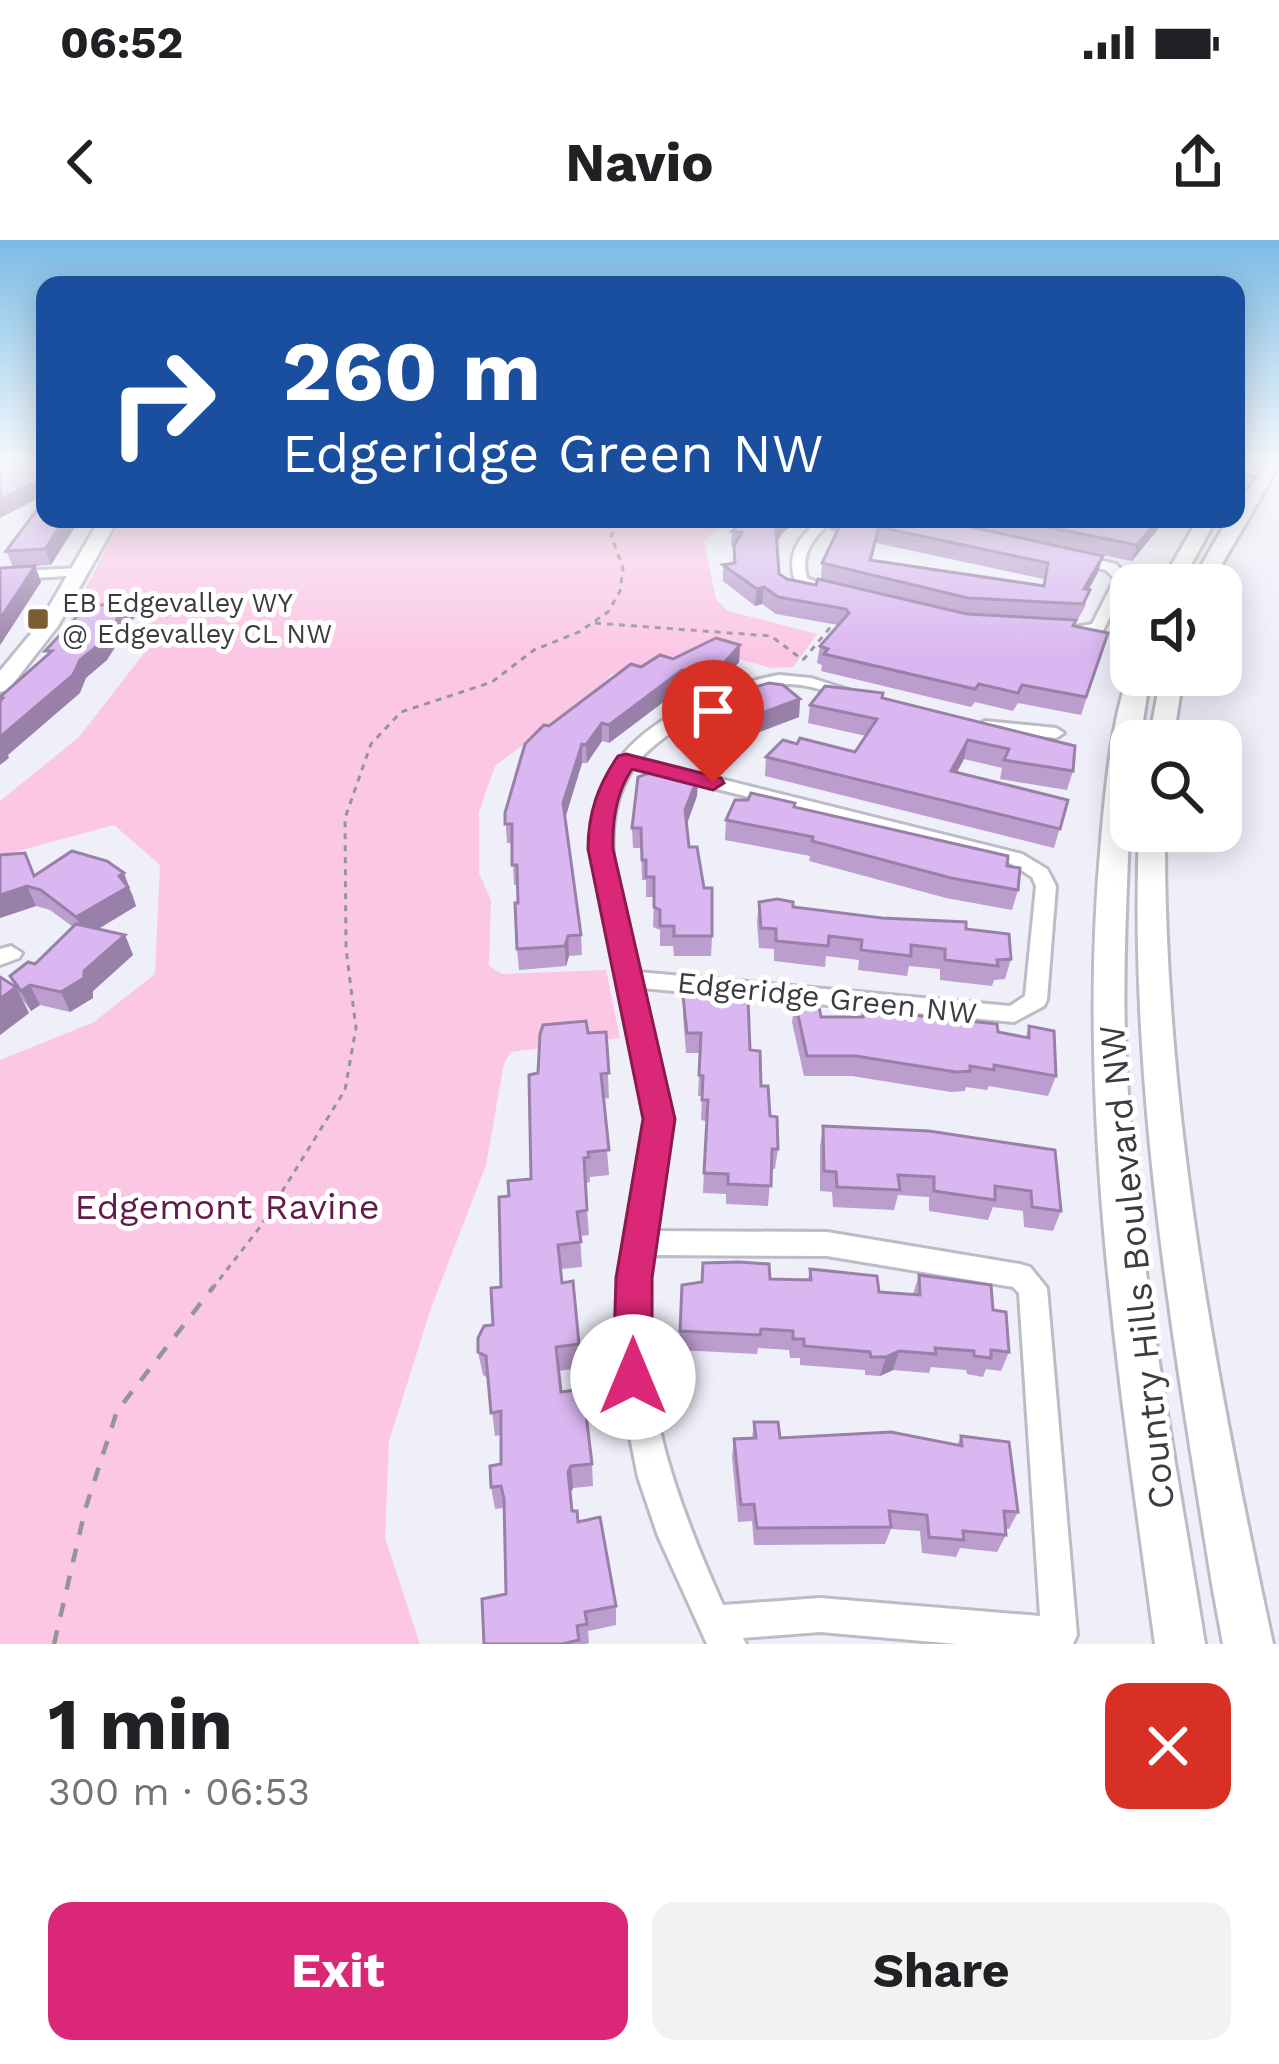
<!DOCTYPE html>
<meta charset="utf-8">
<style>
:root{--surface:#fff;--page:#f2f2f2;--text:#202124;--muted:#757577;--accent:#db2777}
body{margin:0;font-family:"Work Sans",sans-serif;background:var(--page);color:var(--text);height:100vh;display:flex;flex-direction:column;font-size:45px;white-space:nowrap}
*{box-sizing:border-box;margin:0}
p{font-size:39px;color:var(--muted)}
.icon{flex:none;width:66px;height:66px;fill:none;stroke:currentColor;stroke-width:2;stroke-linecap:round;stroke-linejoin:round}
.map{position:relative;height:1404px;overflow:hidden}
.panel{display:flex;flex-direction:column;background:var(--surface);flex:1}
.panel>*{flex:none}
.top-card{position:absolute;left:36px;top:36px;width:1209px;height:252px;border-radius:24px;box-shadow:0 6px 30px #0003;background:#1a4fa0;color:#fff;overflow:hidden}
.buttons{position:absolute;left:1110px;top:324px;display:grid;gap:24px}
.buttons a{display:grid;place-items:center;width:132px;height:132px;border-radius:24px;background:var(--surface);box-shadow:0 6px 30px #0003;font-size:60px}
.pin{position:absolute;display:grid;place-items:center;width:102px;height:102px;color:#fff;margin:-123px -51px;border-radius:50% 50% 50% 0;rotate:-45deg;box-shadow:0 0 12px #0007}
.pin .icon{rotate:45deg}
.me{position:absolute;width:132px;margin:-66px;rotate:0deg;stroke-linejoin:round;filter:drop-shadow(0 0 9px #0008)}
.turn{display:flex;align-items:center;gap:42px;height:252px;padding:0 48px;font-size:54px}
.turn .icon{width:156px;height:156px;stroke-width:2.5}
.turn b{display:block;font-size:84px;line-height:102px}
.round{display:grid;place-items:center;flex:none;width:126px;height:126px;border-radius:24px;background:var(--page)}
.overview{display:flex;align-items:center;justify-content:space-between;height:204px;padding:0 48px}
h1{font-size:72px;font-weight:700;line-height:90px}
.cta{display:flex;gap:24px;margin-top:auto;padding:24px 48px}
.cta a{flex:1;height:138px;border-radius:24px;background:var(--accent);color:#fff;font-size:48px;font-weight:700;line-height:138px;text-align:center}
.cta a+a{background:var(--page);color:var(--text)}
.status{display:flex;justify-content:space-between;align-items:center;height:84px;padding:0 60px;background:var(--surface);direction:ltr}
.status svg{height:33px;fill:currentColor}
header{display:flex;justify-content:space-between;align-items:center;height:156px;padding:0 48px;background:var(--surface);font-size:54px;font-weight:700}
.map>svg:first-child{display:block}
</style>
<div class="status"><b>06:52</b><svg viewBox="0 0 49 12"><path d="M0 12V9h3v3zM5 12V6h3v6zM10 12V3h3v9zM15 12V0h3v12zM26 1h20v11H26zM47 4h2v5h-2z"/></svg></div>
<header><svg class="icon" aria-label="back" viewBox="0 0 24 24"><path d="M15 5l-7 7 7 7"/></svg>Navio<svg class="icon" aria-label="share" viewBox="0 0 24 24"><path d="M12 15V3M7 8l5-5 5 5M5 13v7h14v-7"/></svg></header>
<div class="map">
<svg width="1279" height="1404" viewBox="0 0 1279 1404">
<rect width="100%" height="100%" fill="#eeeff9"/>
<path fill="#fcc6e5" d="M 121,279 L 732,279 L 704,300 L 716,359 L 728,371 L 817,394 L 793,427 L 771,428 L 705,410 L 612,434 L 597,450 L 495,526 L 479,572 L 479,633 L 491,660 L 489,726 L 502,734 L 606,730 L 620,798 L 511,812 L 504,823 L 486,925 L 431,1068 L 389,1201 L 385,1298 L 420,1404 L 0,1404 L 0,820 L 94,782 L 155,734 L 160,625 L 114,585 L 0,616 L 0,561 L 79,497 L 149,407 L 146,379 L 70,379 Z"/>
<g fill="none" stroke-linecap="round" stroke-linejoin="round">
<defs>
<g id="street">
<path d="M 1236,226 L 1275,234 L 1269,237 L 1236,232 Z"/>
<path d="M 820,279 L 833,279 C 815,298 800,310 807,338 L 831,348 L 831,354 L 826,355 L 796,343 C 785,315 799,297 820,279 Z"/>
<path d="M 1077,315 L 1116,324 L 1129,338 L 1103,391 L 1069,396 L 1064,395 L 1064,389 L 1092,384 L 1115,339 L 1106,330 L 1072,322 L 1072,316 Z"/>
<path d="M 79,328 L 84,329 L 84,335 L 0,340 L 0,332 Z"/>
<path d="M 779,435 L 811,438 L 858,453 L 850,458 C 829,452 806,443 784,444 C 740,446 669,488 640,519 L 1022,614 L 1047,629 L 1056,646 L 1047,760 L 1044,766 L 1014,782 L 642,748 L 671,879 L 655,991 L 827,992 L 1020,1024 L 1030,1027 L 1047,1048 L 1077,1395 L 1073,1404 L 957,1404 L 820,1392 L 743,1398 L 746,1404 L 707,1404 L 658,1296 L 638,1237 L 618,1137 L 620,1038 L 647,879 L 591,609 C 594,579 600,545 618,521 C 651,476 723,445 779,435 ZM 633,528 L 1008,622 L 1032,637 L 1036,646 L 1025,756 L 1010,766 L 638,732 C 623,665 592,591 633,528 ZM 651,1015 L 827,1016 L 1013,1047 L 1019,1053 L 1040,1376 L 820,1358 L 723,1365 C 672,1251 633,1142 651,1015 Z"/>
<path d="M 985,481 L 1056,488 L 1064,493 L 1056,498 L 979,490 L 977,486 Z"/>
<path d="M 11,706 L 22,713 L 19,718 L 0,725 L 0,709 Z"/>
</g>
<g id="secondary">
<path d="M 1244,220 L 1261,220 L 1236,245 L 1236,230 Z"/>
<path d="M 1272,220 L 1279,220 C 1279,231 1220,325 1210,345 L 1190,345 L 1228,279 L 1236,279 L 1236,264 Z"/>
<path d="M 100,279 L 118,279 L 58,386 L 8,450 L 0,452 L 0,431 L 39,384 Z"/>
<path d="M 1198,279 L 1216,279 L 1180,345 L 1160,345 Z"/>
<path d="M 1131,431 L 1131,435 L 1150,435 L 1140,501 L 1131,501 C 1131,599 1122,696 1125,795 C 1132,999 1173,1203 1205,1404 L 1155,1404 C 1119,1138 1076,870 1101,601 C 1105,555 1112,471 1131,431 Z"/>
<path d="M 1161,435 L 1183,435 L 1173,501 L 1149,501 Z"/>
<path d="M 1139,591 L 1165,591 C 1163,860 1216,1141 1273,1404 L 1223,1404 L 1212,1344 C 1172,1094 1129,845 1139,591 Z"/>
</g>
</defs>
<use href="#street" stroke="#bbbcc5" stroke-width="6"/>
<use href="#secondary" stroke="#bbbcc5" stroke-width="6"/>
<g stroke="#94949b" stroke-width="3" stroke-dasharray="6 6" stroke-linecap="butt">
<path d="M 595,383 L 771,396 L 803,420"/>
<path d="M 803,420 L 834,383"/>
<path d="M 212,1049 L 260,987 L 345,850 L 356,788 L 346,709 L 345,578 L 371,504 L 401,472 L 492,442 L 534,410 L 579,392 L 608,372 L 620,351 L 623,328 L 611,295 L 624,279"/>
</g>
<path stroke="#94949b" stroke-width="4.5" stroke-dasharray="14 14" stroke-linecap="butt" d="M 54,1404 L 85,1270 L 117,1171 L 214,1046"/>
<use href="#street" fill="#fff" fill-rule="evenodd"/>
<use href="#secondary" fill="#fff" fill-rule="evenodd"/>
</g>
<g fill="#bb9dce" fill-rule="evenodd">
<path d="M 45,259 L 51,325 L 35,326 L 41,342 L 0,405 L 0,328 L 13,327 L 6,311 Z"/>
<path d="M 745,279 L 814,279 L 807,285 L 797,283 L 783,292 L 777,302 L 779,334 L 787,339 L 816,345 L 821,339 L 822,323 L 837,292 L 829,290 L 830,279 L 1166,279 L 1132,321 L 1037,302 L 1103,316 L 1098,332 L 1088,350 L 1085,367 L 1074,386 L 1108,393 L 1081,475 L 1018,463 L 1013,471 L 975,462 L 971,467 L 821,431 L 822,425 L 817,423 L 820,406 L 838,385 L 776,374 L 762,364 L 755,366 L 723,341 L 723,325 L 733,323 L 734,307 L 731,306 L 732,291 ZM 876,303 L 1044,339 L 1042,346 L 872,321 Z"/>
<path d="M 740,405 L 739,422 L 722,442 L 707,439 L 694,451 L 682,448 L 609,503 L 602,501 L 587,523 L 582,523 L 565,578 L 581,695 L 582,715 L 569,716 L 566,726 L 519,730 L 517,709 L 518,645 L 514,645 L 512,603 L 507,603 L 505,573 L 549,486 L 641,427 Z"/>
<path d="M 728,455 L 800,459 L 799,477 L 757,493 L 727,473 Z"/>
<path d="M 882,458 L 1073,531 L 1067,550 L 1000,539 L 1002,528 L 964,519 L 957,532 L 1068,560 L 1054,608 L 765,536 L 766,517 L 797,504 L 855,512 L 866,496 L 808,483 L 810,465 Z"/>
<path d="M 676,488 L 735,502 L 708,522 L 676,507 Z"/>
<path d="M 698,537 L 697,556 L 687,584 L 689,607 L 712,696 L 711,716 L 674,716 L 673,706 L 660,706 L 660,690 L 653,687 L 654,657 L 646,657 L 646,640 L 642,640 L 641,608 L 633,608 L 632,588 Z"/>
<path d="M 795,567 L 1007,626 L 1018,650 L 1012,670 L 946,658 L 809,621 L 810,616 L 725,600 L 726,580 Z"/>
<path d="M 0,615 L 35,636 L 132,653 L 136,666 L 98,689 L 125,695 L 133,715 L 93,751 L 93,758 L 70,772 L 40,765 L 31,771 L 21,758 L 29,773 L 0,795 L 0,737 L 16,747 L 10,736 L 35,724 L 73,687 L 50,670 L 36,666 L 0,678 Z"/>
<path d="M 759,662 L 966,689 L 1011,719 L 1005,739 L 994,740 L 992,746 L 940,740 L 940,729 L 909,726 L 907,736 L 858,730 L 859,720 L 826,716 L 825,727 L 774,721 L 774,709 L 759,708 L 757,682 Z"/>
<path d="M 683,756 L 738,758 L 750,810 L 778,909 L 775,929 L 771,929 L 768,966 L 726,964 L 726,954 L 703,953 L 706,881 L 701,880 L 702,856 L 698,856 L 700,813 L 686,813 L 683,776 Z"/>
<path d="M 795,761 L 821,777 L 862,777 L 863,770 L 1026,797 L 1029,786 L 1056,836 L 1048,856 L 989,846 L 987,850 L 966,847 L 965,851 L 951,852 L 852,836 L 804,836 L 792,782 Z"/>
<path d="M 606,792 L 609,858 L 603,859 L 609,935 L 590,937 L 590,942 L 585,943 L 589,995 L 580,996 L 582,1027 L 561,1029 L 562,1043 L 573,1041 L 580,1128 L 559,1131 L 561,1152 L 592,1224 L 593,1246 L 573,1248 L 570,1254 L 572,1271 L 616,1366 L 616,1385 L 588,1391 L 589,1403 L 585,1404 L 484,1404 L 506,1354 L 504,1268 L 495,1269 L 491,1247 L 501,1224 L 501,1195 L 495,1196 L 488,1138 L 483,1135 L 478,1112 L 493,1085 L 501,1047 L 509,956 L 531,939 L 538,833 L 588,793 Z"/>
<path d="M 823,886 L 1055,910 L 1061,971 L 1053,991 L 1024,987 L 1023,971 L 993,967 L 988,980 L 929,971 L 929,957 L 898,955 L 894,970 L 833,967 L 832,952 L 820,951 L 820,907 Z"/>
<path d="M 810,1029 L 879,1052 L 913,1054 L 919,1035 L 993,1070 L 1009,1112 L 1001,1131 L 986,1129 L 983,1137 L 967,1134 L 966,1130 L 931,1127 L 929,1133 L 893,1130 L 880,1136 L 865,1135 L 865,1130 L 800,1125 L 800,1118 L 790,1118 L 789,1110 L 758,1108 L 757,1114 L 679,1110 L 682,1045 L 770,1039 L 808,1040 Z"/>
<path d="M 754,1182 L 780,1198 L 957,1205 L 961,1196 L 1018,1272 L 1009,1289 L 1006,1289 L 1006,1295 L 997,1312 L 960,1308 L 956,1317 L 922,1313 L 920,1291 L 891,1289 L 885,1304 L 754,1305 L 752,1281 L 738,1282 L 732,1217 L 734,1199 L 752,1198 Z"/>
</g>
<g fill="#9980a8">
<path d="M 45,237 L 45,255 L 0,278 L 0,260 Z"/>
<path d="M 65,279 L 80,279 L 51,325 L 45,309 Z"/>
<path d="M 782,279 L 797,279 L 797,283 L 783,292 L 775,305 L 776,289 Z"/>
<path d="M 1159,279 L 1166,279 L 1132,321 L 1137,305 Z"/>
<path d="M 1103,316 L 1098,332 L 1080,366 L 1084,349 Z"/>
<path d="M 35,326 L 41,342 L 0,405 L 0,379 Z"/>
<path d="M 764,347 L 762,364 L 755,366 L 757,349 Z"/>
<path d="M 131,358 L 136,375 L 107,420 L 86,438 L 80,453 L 8,515 L 9,518 L 0,525 L 0,497 L 80,420 Z"/>
<path d="M 740,405 L 739,422 L 722,442 L 723,424 Z"/>
<path d="M 708,422 L 707,439 L 694,451 L 695,433 Z"/>
<path d="M 682,430 L 682,448 L 609,503 L 609,485 Z"/>
<path d="M 800,459 L 799,477 L 757,493 L 759,474 Z"/>
<path d="M 602,483 L 602,501 L 587,523 L 586,505 Z"/>
<path d="M 736,483 L 735,502 L 708,522 L 709,504 Z"/>
<path d="M 968,500 L 964,519 L 947,550 L 951,531 Z"/>
<path d="M 582,504 L 582,523 L 564,582 L 563,563 Z"/>
<path d="M 698,537 L 697,556 L 685,589 L 685,570 Z"/>
<path d="M 124,633 L 136,666 L 85,697 L 76,677 L 119,636 Z"/>
<path d="M 27,646 L 36,666 L 0,678 L 0,655 Z"/>
<path d="M 125,695 L 133,715 L 93,751 L 93,758 L 70,772 L 61,752 Z"/>
<path d="M 568,696 L 569,716 L 566,726 L 565,706 Z"/>
<path d="M 30,745 L 40,765 L 31,771 L 21,751 Z"/>
<path d="M 16,747 L 29,773 L 0,795 L 0,759 Z"/>
<path d="M 899,1111 L 893,1130 L 880,1136 L 886,1117 Z"/>
<path d="M 571,1226 L 573,1248 L 570,1254 L 568,1232 Z"/>
</g>
<g fill="#dab7f0" stroke="#9980a8" stroke-width="3" fill-rule="evenodd">
<path d="M 25,220 L 45,220 L 45,237 L 0,260 L 0,223 Z"/>
<path d="M 45,259 L 45,279 L 65,279 L 45,309 L 6,311 Z"/>
<path d="M 745,279 L 782,279 L 776,289 L 779,334 L 787,339 L 816,345 L 818,339 L 967,374 L 1076,380 L 1073,386 L 1108,393 L 1086,457 L 1022,445 L 1018,453 L 979,444 L 975,449 L 824,414 L 828,409 L 820,406 L 849,373 L 846,369 L 778,357 L 764,347 L 757,349 L 723,325 L 735,323 L 734,306 L 742,292 L 732,291 Z"/>
<path d="M 843,279 L 934,279 L 1103,316 L 1084,349 L 1090,350 L 1083,364 L 968,358 L 822,323 ZM 879,287 L 1048,323 L 1044,346 L 870,320 Z"/>
<path d="M 1008,279 L 1159,279 L 1137,305 Z"/>
<path d="M 35,326 L 0,379 L 0,328 Z"/>
<path d="M 131,358 L 101,403 L 80,420 L 73,435 L 0,497 L 0,461 L 3,458 L 0,457 L 52,411 L 45,411 L 84,369 Z"/>
<path d="M 716,398 L 740,405 L 723,424 L 708,422 L 695,433 L 682,430 L 609,485 L 602,483 L 586,505 L 582,504 L 563,563 L 581,695 L 568,696 L 565,706 L 517,709 L 515,663 L 518,663 L 517,625 L 512,625 L 512,584 L 505,584 L 505,573 L 525,504 L 544,485 L 549,486 L 631,424 L 641,427 L 660,415 L 673,419 Z"/>
<path d="M 769,443 L 783,445 L 800,459 L 759,474 L 728,455 Z"/>
<path d="M 825,446 L 883,453 L 882,458 L 1075,506 L 1073,531 L 1004,520 L 1009,509 L 968,500 L 951,531 L 1068,560 L 1060,589 L 766,517 L 783,500 L 797,504 L 800,498 L 855,512 L 877,479 L 810,465 Z"/>
<path d="M 699,470 L 736,483 L 709,504 L 676,488 Z"/>
<path d="M 657,530 L 698,537 L 685,570 L 689,607 L 697,607 L 704,648 L 712,648 L 712,696 L 674,696 L 674,686 L 660,686 L 660,670 L 654,667 L 654,637 L 646,637 L 646,620 L 642,620 L 641,588 L 632,588 L 638,537 Z"/>
<path d="M 751,553 L 795,563 L 794,567 L 1008,616 L 1007,626 L 1020,628 L 1018,650 L 951,638 L 812,601 L 813,597 L 726,580 L 735,560 L 748,560 Z"/>
<path d="M 72,611 L 107,621 L 124,633 L 119,636 L 128,647 L 76,677 L 41,650 L 27,646 L 0,655 L 0,615 L 25,613 L 34,636 Z"/>
<path d="M 777,659 L 793,662 L 793,667 L 882,678 L 966,682 L 966,689 L 1009,694 L 1011,719 L 997,720 L 998,726 L 945,720 L 945,709 L 911,705 L 911,716 L 861,710 L 862,700 L 829,696 L 828,706 L 776,701 L 776,689 L 761,688 L 759,662 Z"/>
<path d="M 76,684 L 125,695 L 84,731 L 84,738 L 61,752 L 30,745 L 21,751 L 10,736 L 28,722 L 35,724 Z"/>
<path d="M 0,737 L 16,747 L 0,759 Z"/>
<path d="M 700,749 L 738,750 L 738,758 L 748,759 L 750,810 L 760,811 L 761,846 L 768,846 L 770,876 L 777,877 L 778,909 L 772,909 L 771,946 L 728,944 L 728,934 L 704,933 L 708,860 L 702,860 L 703,836 L 699,835 L 701,793 L 687,793 L 683,756 L 699,757 Z"/>
<path d="M 795,761 L 818,761 L 821,777 L 863,777 L 863,770 L 997,784 L 998,792 L 1029,798 L 1029,786 L 1054,791 L 1056,836 L 994,825 L 994,830 L 970,826 L 970,831 L 956,832 L 856,816 L 807,816 Z"/>
<path d="M 586,781 L 588,793 L 606,792 L 609,833 L 601,834 L 609,910 L 588,912 L 589,917 L 584,918 L 587,970 L 577,972 L 581,1002 L 558,1005 L 562,1043 L 573,1041 L 579,1104 L 556,1107 L 561,1152 L 583,1149 L 592,1224 L 571,1226 L 568,1232 L 572,1271 L 577,1271 L 578,1282 L 600,1277 L 616,1366 L 585,1372 L 587,1384 L 577,1386 L 579,1400 L 562,1404 L 484,1404 L 482,1359 L 506,1354 L 504,1259 L 501,1246 L 491,1247 L 490,1226 L 501,1224 L 501,1171 L 491,1173 L 486,1116 L 478,1112 L 478,1098 L 484,1086 L 493,1085 L 491,1048 L 501,1047 L 499,957 L 509,956 L 508,941 L 531,939 L 529,835 L 538,833 L 540,794 L 543,785 Z"/>
<path d="M 823,886 L 929,891 L 1055,910 L 1061,971 L 1032,967 L 1031,951 L 995,946 L 995,960 L 934,951 L 934,937 L 898,935 L 900,950 L 837,947 L 836,932 L 824,931 Z"/>
<path d="M 739,1022 L 769,1024 L 770,1039 L 811,1040 L 810,1029 L 877,1036 L 879,1052 L 920,1055 L 919,1035 L 991,1045 L 993,1070 L 1006,1072 L 1009,1112 L 991,1110 L 991,1118 L 974,1116 L 974,1111 L 935,1108 L 936,1114 L 899,1111 L 886,1117 L 871,1117 L 870,1112 L 804,1106 L 804,1099 L 793,1099 L 793,1091 L 761,1089 L 760,1095 L 680,1091 L 682,1045 L 702,1042 L 703,1023 Z"/>
<path d="M 754,1182 L 778,1182 L 780,1198 L 891,1192 L 962,1206 L 961,1196 L 1009,1202 L 1018,1272 L 1004,1271 L 1006,1295 L 963,1291 L 964,1300 L 929,1297 L 927,1275 L 889,1271 L 891,1287 L 757,1288 L 754,1264 L 741,1265 L 734,1199 L 756,1198 Z"/>
</g>
<linearGradient id="sky" x2="0" y2="1"><stop stop-color="#7abce5"/><stop offset="0.53" stop-color="#f7f8fc"/><stop offset="1" stop-color="#f7f8fc" stop-opacity="0"/></linearGradient>
<rect width="1279" height="417" fill="url(#sky)"/>
<path fill="#db2777" stroke="#8e194d" stroke-width="3" d="M 626,514 L 721,538 L 724,543 L 713,550 L 632,529 C 616,553 612,581 613,609 L 675,879 L 652,1038 L 652,1137 L 646,1150 L 633,1156 L 619,1150 L 613,1137 L 616,1038 L 643,879 L 588,609 C 588,573 598,545 618,516 Z"/>
<rect fill="#7b5d31" stroke="#fff" stroke-width="4.5" x="26" y="367" width="24" height="24" rx="6"/>
<g text-anchor="middle" stroke-width="10" stroke-linejoin="round" paint-order="stroke">
<g font-size="27" fill="#3c3c40" stroke="#fff" text-anchor="start">
<text x="62" y="372">EB Edgevalley WY<tspan x="62" dy="31">@ Edgevalley CL NW</tspan></text>
</g>
<g font-size="30" fill="#3c3c40" stroke="#fff">
<text transform="translate(827 758) rotate(6)" y="10">Edgeridge Green NW</text>
</g>
<g font-size="36" fill="#631b4c" stroke="#fff">
<text x="227" y="979">Edgemont Ravine</text>
</g>
<g font-size="36" fill="#3c3c40" stroke="#fff">
<text transform="translate(1136 1027) rotate(-96)" y="13">Country Hills Boulevard NW</text>
</g>
</g>
</svg>
<div class="buttons">
<a><svg class="icon" aria-label="sound" viewBox="0 0 24 24"><path d="M4 9h4l5-4v14l-5-4H4zM17 9q2 3 0 6"/></svg></a>
<a><svg class="icon" aria-label="search" viewBox="0 0 24 24"><circle cx="10" cy="10" r="6"/><path d="M15 15l6 6"/></svg></a>
</div>
<div class="pin" style="left:713px;top:543px;background:#d93025"><svg class="icon" aria-label="arrive" viewBox="0 0 24 24"><path d="M6 21V4h12l-3 4 3 4H6"/></svg></div>
<svg class="me" style="left:633px;top:1137px" viewBox="-20 -20 40 40"><circle r="19" fill="#fff"/><path d="M0-13L10 11 0 6-10 11z" fill="#db2777"/></svg>
<div class="top-card">
<div class="turn"><svg class="icon" aria-label="right" viewBox="0 0 24 24"><path d="M7 20v-9h11M14 6l5 5-5 5"/></svg><div><b>260 m</b>Edgeridge Green NW</div></div>
</div>
</div>
<section class="panel">
<div class="overview"><div><h1>1 min</h1><p>300 m · 06:53</p></div><a class="round" style="background:#d93025;color:#fff"><svg class="icon" aria-label="close" viewBox="0 0 24 24"><path d="M6 6l12 12M18 6L6 18"/></svg></a></div>
<div class="cta"><a>Exit</a><a>Share</a></div>
</section>
